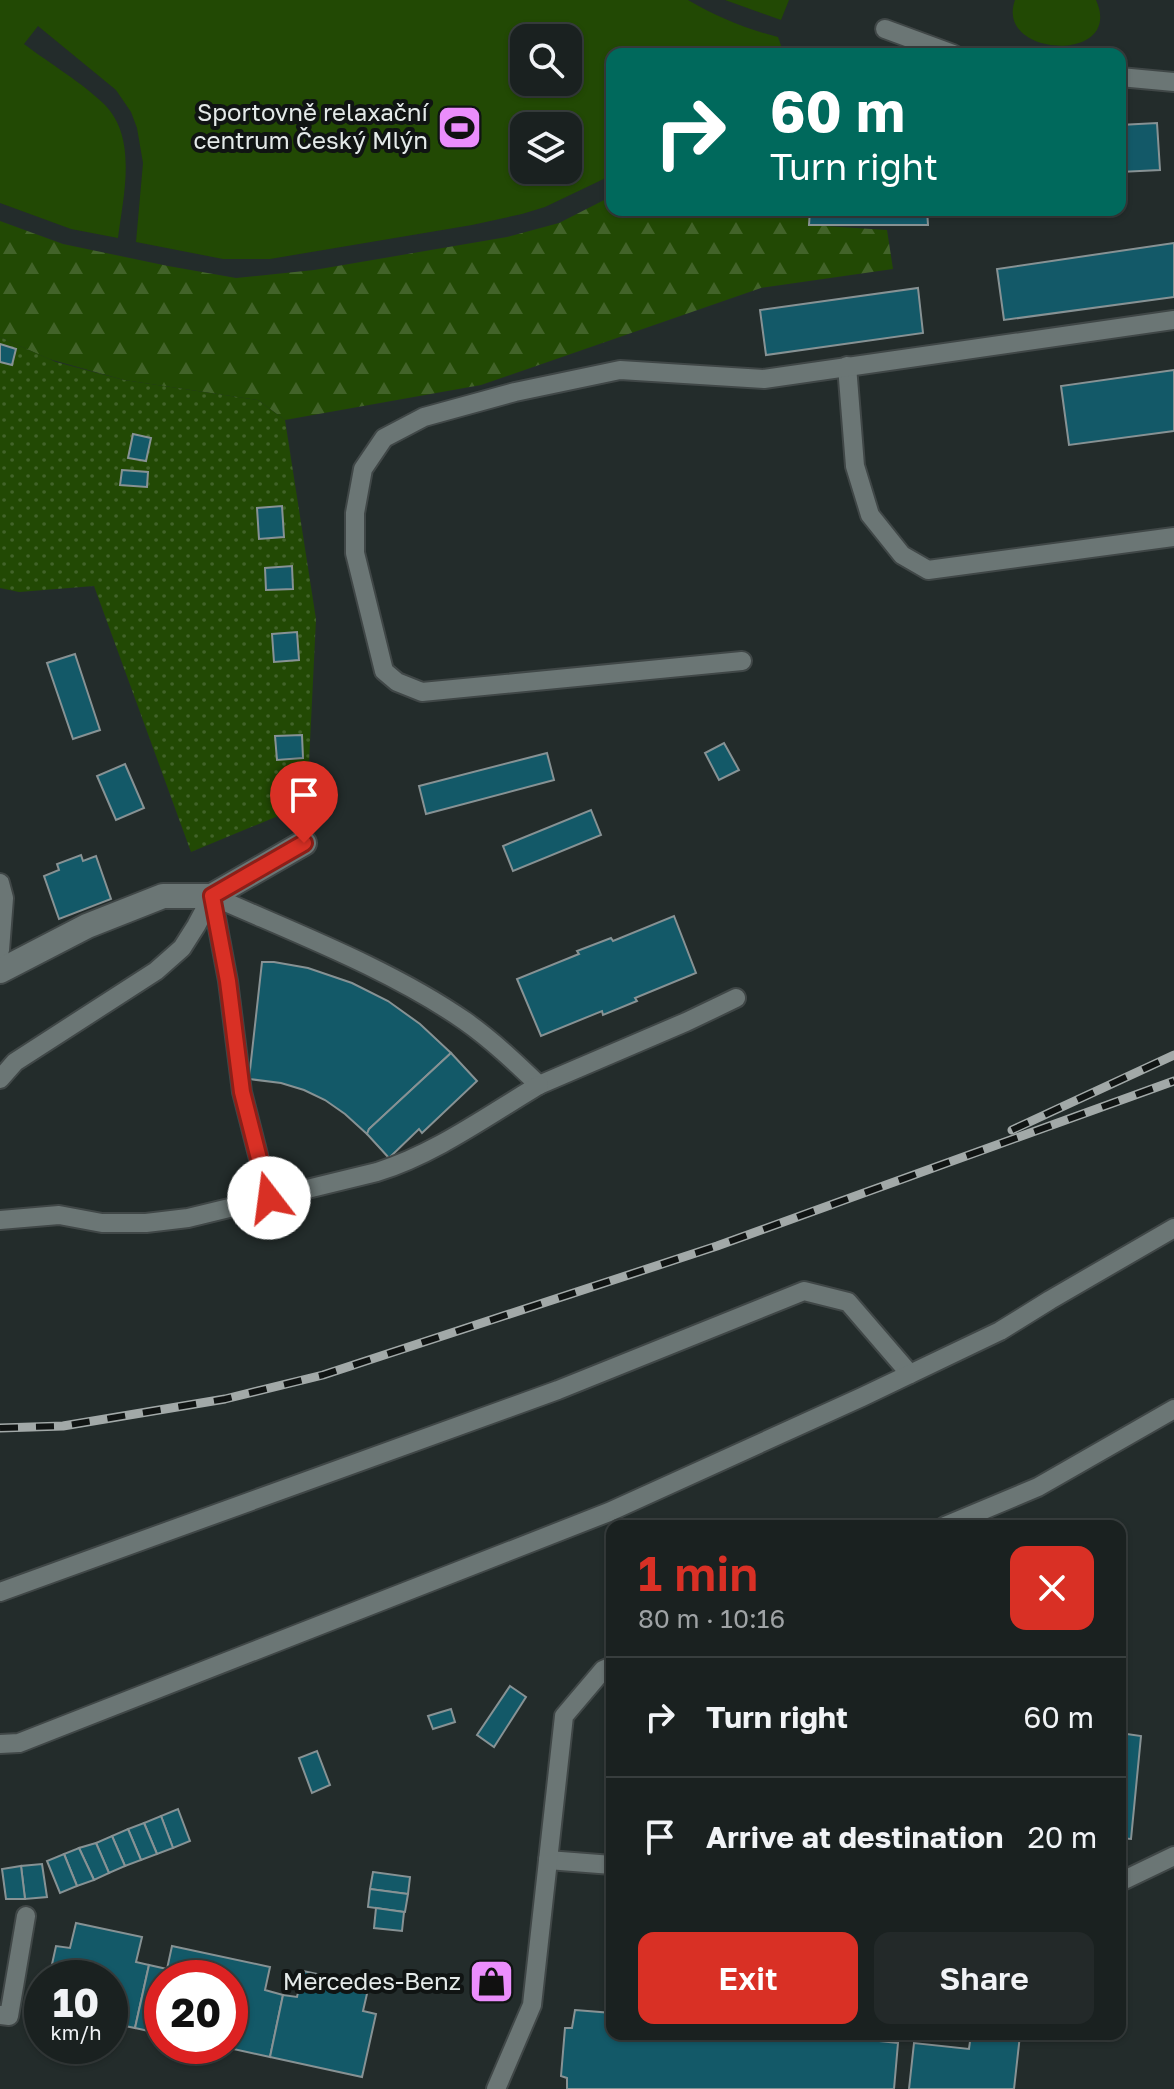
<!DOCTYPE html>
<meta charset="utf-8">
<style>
:root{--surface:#1a2120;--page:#232929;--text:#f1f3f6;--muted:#9fa3a5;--line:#383e3e;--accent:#d93025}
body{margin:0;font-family:"Golos Text",sans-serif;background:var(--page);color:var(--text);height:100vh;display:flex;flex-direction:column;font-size:30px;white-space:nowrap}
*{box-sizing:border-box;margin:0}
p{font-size:26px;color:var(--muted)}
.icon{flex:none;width:44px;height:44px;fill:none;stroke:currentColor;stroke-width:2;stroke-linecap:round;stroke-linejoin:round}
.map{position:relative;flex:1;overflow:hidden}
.panel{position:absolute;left:606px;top:1520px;width:520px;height:520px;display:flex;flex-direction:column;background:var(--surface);border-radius:16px;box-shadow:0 2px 6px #0004,0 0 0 2px var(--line)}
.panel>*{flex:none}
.hud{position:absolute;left:606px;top:48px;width:520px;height:168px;border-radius:16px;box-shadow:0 2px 6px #0004,0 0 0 2px var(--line);background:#00695c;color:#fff;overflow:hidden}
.fabs{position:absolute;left:510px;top:24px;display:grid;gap:16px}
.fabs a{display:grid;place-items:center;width:72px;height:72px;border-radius:16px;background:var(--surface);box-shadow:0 2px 6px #0004,0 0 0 2px var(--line);font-size:40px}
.speed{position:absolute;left:24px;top:1960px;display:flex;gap:16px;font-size:40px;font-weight:700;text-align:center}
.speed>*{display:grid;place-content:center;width:104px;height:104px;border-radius:50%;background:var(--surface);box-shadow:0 2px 6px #0004,0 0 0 2px var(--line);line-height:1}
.speed small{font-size:20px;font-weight:400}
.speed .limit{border:12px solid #d22;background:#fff;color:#111}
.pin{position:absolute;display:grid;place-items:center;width:68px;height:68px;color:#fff;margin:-82px -34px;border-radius:50% 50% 50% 0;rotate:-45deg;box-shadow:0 0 8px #0007}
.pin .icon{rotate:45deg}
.me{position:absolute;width:88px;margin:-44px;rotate:345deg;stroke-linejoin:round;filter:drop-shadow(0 0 6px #0008)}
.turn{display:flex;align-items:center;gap:28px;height:168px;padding:0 32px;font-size:36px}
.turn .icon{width:104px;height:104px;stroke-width:2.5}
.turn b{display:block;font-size:56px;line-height:68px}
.round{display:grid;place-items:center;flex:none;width:84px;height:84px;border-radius:16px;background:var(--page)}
.head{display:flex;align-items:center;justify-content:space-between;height:136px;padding:0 32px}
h1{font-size:48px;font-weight:600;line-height:60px;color:var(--accent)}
.button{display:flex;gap:16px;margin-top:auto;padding:16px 32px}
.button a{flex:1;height:92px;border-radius:16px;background:var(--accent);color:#fff;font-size:32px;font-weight:600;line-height:92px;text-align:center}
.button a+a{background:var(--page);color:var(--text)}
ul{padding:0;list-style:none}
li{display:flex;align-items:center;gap:24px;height:120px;padding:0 32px;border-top:2px solid var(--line)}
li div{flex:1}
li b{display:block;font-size:30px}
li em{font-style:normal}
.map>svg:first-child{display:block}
</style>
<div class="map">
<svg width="1174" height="2089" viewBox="0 0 1174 2089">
<defs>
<pattern id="forest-firs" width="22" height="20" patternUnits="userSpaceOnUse" patternTransform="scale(2)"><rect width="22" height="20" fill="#224904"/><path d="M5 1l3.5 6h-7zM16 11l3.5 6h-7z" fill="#426329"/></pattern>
<pattern id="park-dots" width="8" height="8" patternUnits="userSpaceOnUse" patternTransform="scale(2)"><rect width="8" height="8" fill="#224904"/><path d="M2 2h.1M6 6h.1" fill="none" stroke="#426329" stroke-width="1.8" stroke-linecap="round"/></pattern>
</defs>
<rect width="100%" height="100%" fill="#232c2b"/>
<g fill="#224904" fill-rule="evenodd">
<path d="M 0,0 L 688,0 C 717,17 746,29 778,37 L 784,54 L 612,54 L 612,175 L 545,207 L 522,214 L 472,225 L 270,259 L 223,259 L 136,242 L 143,163 L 137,128 L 131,112 L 116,90 L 38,26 L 24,44 C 49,63 84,84 105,105 C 138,139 123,197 118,238 L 71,229 L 0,203 ZM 568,38 L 568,82 L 524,82 L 524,38 ZM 568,126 L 568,170 L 524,170 L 524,126 Z"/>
<path d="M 725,0 L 789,0 L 781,20 Z"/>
<path d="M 1015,0 L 1096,0 C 1125,64 994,58 1015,0 Z"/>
</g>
<path fill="url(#forest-firs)" d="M 612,196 L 612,210 L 810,210 L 809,225 L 887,230 L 893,269 L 761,288 L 481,385 L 285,420 L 258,400 L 124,380 L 49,359 L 0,337 L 0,221 L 63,244 L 168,266 L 236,278 L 314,270 L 507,237 L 559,223 Z"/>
<path fill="url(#park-dots)" d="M 0,337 L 56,362 L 124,380 L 258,400 L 285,420 L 316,619 L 307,804 L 191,852 L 94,586 L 19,592 L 0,588 Z"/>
<g fill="#135968" stroke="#879294" stroke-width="2">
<path d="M 1157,123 L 1160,170 L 1120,172 L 1120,125 Z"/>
<path d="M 810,210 L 927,210 L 928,225 L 809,225 Z"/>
<path d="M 1174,243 L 1174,297 L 1004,320 L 997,269 Z"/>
<path d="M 918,288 L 923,333 L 766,355 L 760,310 Z"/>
<path d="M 0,344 L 16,349 L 12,365 L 0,362 Z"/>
<path d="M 1174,370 L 1174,431 L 1069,445 L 1061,386 Z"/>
<path d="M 133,434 L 151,438 L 146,461 L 128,458 Z"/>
<path d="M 122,470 L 148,472 L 147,487 L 120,485 Z"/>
<path d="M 282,506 L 284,537 L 259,539 L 257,508 Z"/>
<path d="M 292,566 L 293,589 L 266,590 L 265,568 Z"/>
<path d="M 297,632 L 299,660 L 274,662 L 272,634 Z"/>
<path d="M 75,654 L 100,730 L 73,739 L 47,663 Z"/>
<path d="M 302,735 L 303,758 L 277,760 L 275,736 Z"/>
<path d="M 724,743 L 739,770 L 719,780 L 705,753 Z"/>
<path d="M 547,753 L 554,780 L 426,814 L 419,786 Z"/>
<path d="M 125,764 L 144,808 L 116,820 L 97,776 Z"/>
<path d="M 591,810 L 601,835 L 513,871 L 503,846 Z"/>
<path d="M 81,855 L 83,861 L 96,856 L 111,899 L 59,919 L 44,876 L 59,870 L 57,864 Z"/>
<path d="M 674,916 L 696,973 L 635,998 L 637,1001 L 603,1015 L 602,1011 L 541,1036 L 517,979 L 579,954 L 577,951 L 611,938 L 613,941 Z"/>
<path d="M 262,962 L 274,962 L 308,968 L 352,983 L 388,1001 L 420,1024 L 451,1053 L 369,1129 L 367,1134 L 345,1114 L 325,1100 L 304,1090 L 281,1083 L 249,1079 Z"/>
<path d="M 451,1053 L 477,1081 L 422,1133 L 419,1129 L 389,1158 L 367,1134 L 369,1129 Z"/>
<path d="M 510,1686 L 526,1697 L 494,1747 L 477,1735 Z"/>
<path d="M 451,1709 L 455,1722 L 433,1729 L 428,1716 Z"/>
<path d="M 1120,1733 L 1141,1736 L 1131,1839 L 1120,1838 Z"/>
<path d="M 317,1751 L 330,1785 L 312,1793 L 299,1758 Z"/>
<path d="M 178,1809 L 190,1841 L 173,1848 L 161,1816 Z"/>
<path d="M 161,1816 L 173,1848 L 157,1854 L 144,1823 Z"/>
<path d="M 144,1823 L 157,1854 L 141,1860 L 128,1829 Z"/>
<path d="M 128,1829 L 141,1860 L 125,1866 L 112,1836 Z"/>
<path d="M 112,1836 L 125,1866 L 109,1873 L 96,1843 Z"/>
<path d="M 96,1843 L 109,1873 L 94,1880 L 79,1848 Z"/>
<path d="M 79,1848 L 94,1880 L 77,1886 L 64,1854 Z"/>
<path d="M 64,1854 L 77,1886 L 60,1893 L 47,1861 Z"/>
<path d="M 42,1864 L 47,1897 L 25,1899 L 21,1866 Z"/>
<path d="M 21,1866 L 25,1899 L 6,1899 L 2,1869 Z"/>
<path d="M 373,1872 L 410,1877 L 408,1894 L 370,1889 Z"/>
<path d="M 370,1889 L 408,1894 L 405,1912 L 368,1907 Z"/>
<path d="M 376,1908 L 404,1912 L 402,1931 L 374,1928 Z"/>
<path d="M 76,1923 L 142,1937 L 136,1962 L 149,1965 L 135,2028 L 110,2023 L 110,1978 L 49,1978 L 56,1946 L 70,1948 Z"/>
<path d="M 172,1946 L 270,1967 L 265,1990 L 283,1995 L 270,2057 L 220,2046 L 230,2046 L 230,1978 L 162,1978 L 162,2034 L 135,2028 L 149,1965 L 167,1969 Z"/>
<path d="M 303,1971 L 369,1985 L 363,2011 L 376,2014 L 362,2077 L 270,2057 L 283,1995 L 297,1997 Z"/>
<path d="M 575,2010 L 612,2013 L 612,2034 L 813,2034 L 898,2043 L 894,2089 L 567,2089 L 567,2078 L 561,2076 L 565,2028 L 572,2028 Z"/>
<path d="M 971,2034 L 1020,2035 L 1014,2089 L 909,2089 L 914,2043 L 969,2049 Z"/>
</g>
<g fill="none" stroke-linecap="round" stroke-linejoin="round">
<defs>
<g id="lane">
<path d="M 885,29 L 953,54"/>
<path d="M 1120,77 L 1174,82"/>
<path d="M 847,366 L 855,466 L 870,515 L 902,555 L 928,570 L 1174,537"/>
<path d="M 742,661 L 422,692 L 397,682 L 384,671 L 355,553 L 355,513 L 363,469 L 384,438 L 424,417 L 515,392 L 620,370 L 764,379 L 1174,320"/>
<path d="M 0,883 L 4,898 L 0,950"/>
<path d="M 212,896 C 295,933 390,969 465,1021 C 492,1040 516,1063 539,1085 L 686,1022 L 736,998"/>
<path d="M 0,1079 L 15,1062 L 156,971 L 182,948 L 196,926 L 212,896 L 228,981 L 242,1092 L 269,1198"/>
<path d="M 0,1220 L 59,1215 L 102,1223 L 146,1223 L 188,1218 L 377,1172 C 435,1154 487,1116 539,1085"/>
<path d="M 945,1526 L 1038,1487 L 1174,1409"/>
<path d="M 0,1592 L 558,1390 L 804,1291 L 848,1302 L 910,1374"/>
<path d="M 0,1744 L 19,1743 L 609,1512 L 862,1397 L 1000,1331 L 1050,1300 L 1174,1228"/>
<path d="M 548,1860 L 612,1865"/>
<path d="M 1120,1882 L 1174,1856"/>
<path d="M 0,2015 L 9,2016 L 26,1916"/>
<path d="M 496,2089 L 532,2005 L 564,1716 L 603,1670 L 612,1666"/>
</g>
<path id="street" d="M 0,971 L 87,926 L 163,896 L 212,896 L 304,843"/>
</defs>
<use href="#lane" stroke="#404747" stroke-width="22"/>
<use href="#street" stroke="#404747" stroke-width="28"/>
<use href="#lane" stroke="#6b7675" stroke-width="18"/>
<use href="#street" stroke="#6b7675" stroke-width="24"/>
<defs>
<g id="rail">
<path d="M 1012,1130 L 1174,1055"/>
<path d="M 0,1428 L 63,1426 L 225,1399 L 323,1375 L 717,1246 L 1174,1081"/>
</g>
</defs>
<use href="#rail" stroke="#a2a9a8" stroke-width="9"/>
<use href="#rail" stroke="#101413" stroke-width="6" stroke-dasharray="18" stroke-linecap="butt"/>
</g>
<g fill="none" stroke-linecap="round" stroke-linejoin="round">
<defs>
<path id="route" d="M 269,1198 L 242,1092 L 228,981 L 212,896 L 304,843"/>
</defs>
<use href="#route" stroke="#8d1f18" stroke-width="20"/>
<use href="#route" stroke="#d93025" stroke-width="14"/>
</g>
<defs>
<symbol id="stadium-square" viewBox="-11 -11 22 22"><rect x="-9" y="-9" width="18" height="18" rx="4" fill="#eb8dfc" stroke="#101413"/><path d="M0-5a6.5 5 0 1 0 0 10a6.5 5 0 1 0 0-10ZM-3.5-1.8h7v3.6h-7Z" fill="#111"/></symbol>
<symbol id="shop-square" viewBox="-11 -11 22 22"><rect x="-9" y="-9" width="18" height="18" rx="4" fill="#eb8dfc" stroke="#101413"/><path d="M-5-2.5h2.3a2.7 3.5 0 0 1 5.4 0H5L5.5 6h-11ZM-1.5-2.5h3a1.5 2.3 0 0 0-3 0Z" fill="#111"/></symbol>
</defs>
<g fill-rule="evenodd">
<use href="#stadium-square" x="434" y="102" width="51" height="51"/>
<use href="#shop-square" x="466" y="1956" width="51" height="51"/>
</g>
<g text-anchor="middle" stroke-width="8" stroke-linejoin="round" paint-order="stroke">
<g font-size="24" fill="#e4eae9" stroke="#101413" text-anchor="end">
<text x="428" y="121">Sportovně relaxační<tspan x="428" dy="28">centrum Český Mlýn</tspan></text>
<text x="461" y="1990">Mercedes-Benz</text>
</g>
</g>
</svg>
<div class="fabs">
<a><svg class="icon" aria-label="search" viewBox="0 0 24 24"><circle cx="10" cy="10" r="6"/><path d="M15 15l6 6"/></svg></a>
<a><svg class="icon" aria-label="layers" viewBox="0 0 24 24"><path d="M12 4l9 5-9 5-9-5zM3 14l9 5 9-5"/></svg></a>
</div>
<div class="speed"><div>10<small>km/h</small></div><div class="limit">20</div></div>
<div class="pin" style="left:304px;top:843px;background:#d93025"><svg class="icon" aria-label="arrive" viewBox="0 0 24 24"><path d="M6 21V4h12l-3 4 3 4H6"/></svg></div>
<svg class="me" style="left:269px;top:1198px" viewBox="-20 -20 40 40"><circle r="19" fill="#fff"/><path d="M0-13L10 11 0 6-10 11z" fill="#d93025"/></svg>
<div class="hud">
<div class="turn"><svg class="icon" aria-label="right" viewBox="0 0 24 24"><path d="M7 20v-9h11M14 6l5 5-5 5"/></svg><div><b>60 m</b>Turn right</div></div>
</div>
<section class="panel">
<div class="head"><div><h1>1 min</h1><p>80 m · 10:16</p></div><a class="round" style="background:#d93025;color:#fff"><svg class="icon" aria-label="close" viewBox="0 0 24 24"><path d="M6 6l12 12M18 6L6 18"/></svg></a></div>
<ul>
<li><svg class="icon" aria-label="right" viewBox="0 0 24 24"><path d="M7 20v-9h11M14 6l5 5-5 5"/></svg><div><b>Turn right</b></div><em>60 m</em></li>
<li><svg class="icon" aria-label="arrive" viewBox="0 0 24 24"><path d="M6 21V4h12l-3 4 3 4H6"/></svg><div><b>Arrive at destination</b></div><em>20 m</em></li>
</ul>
<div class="button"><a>Exit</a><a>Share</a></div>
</section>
</div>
